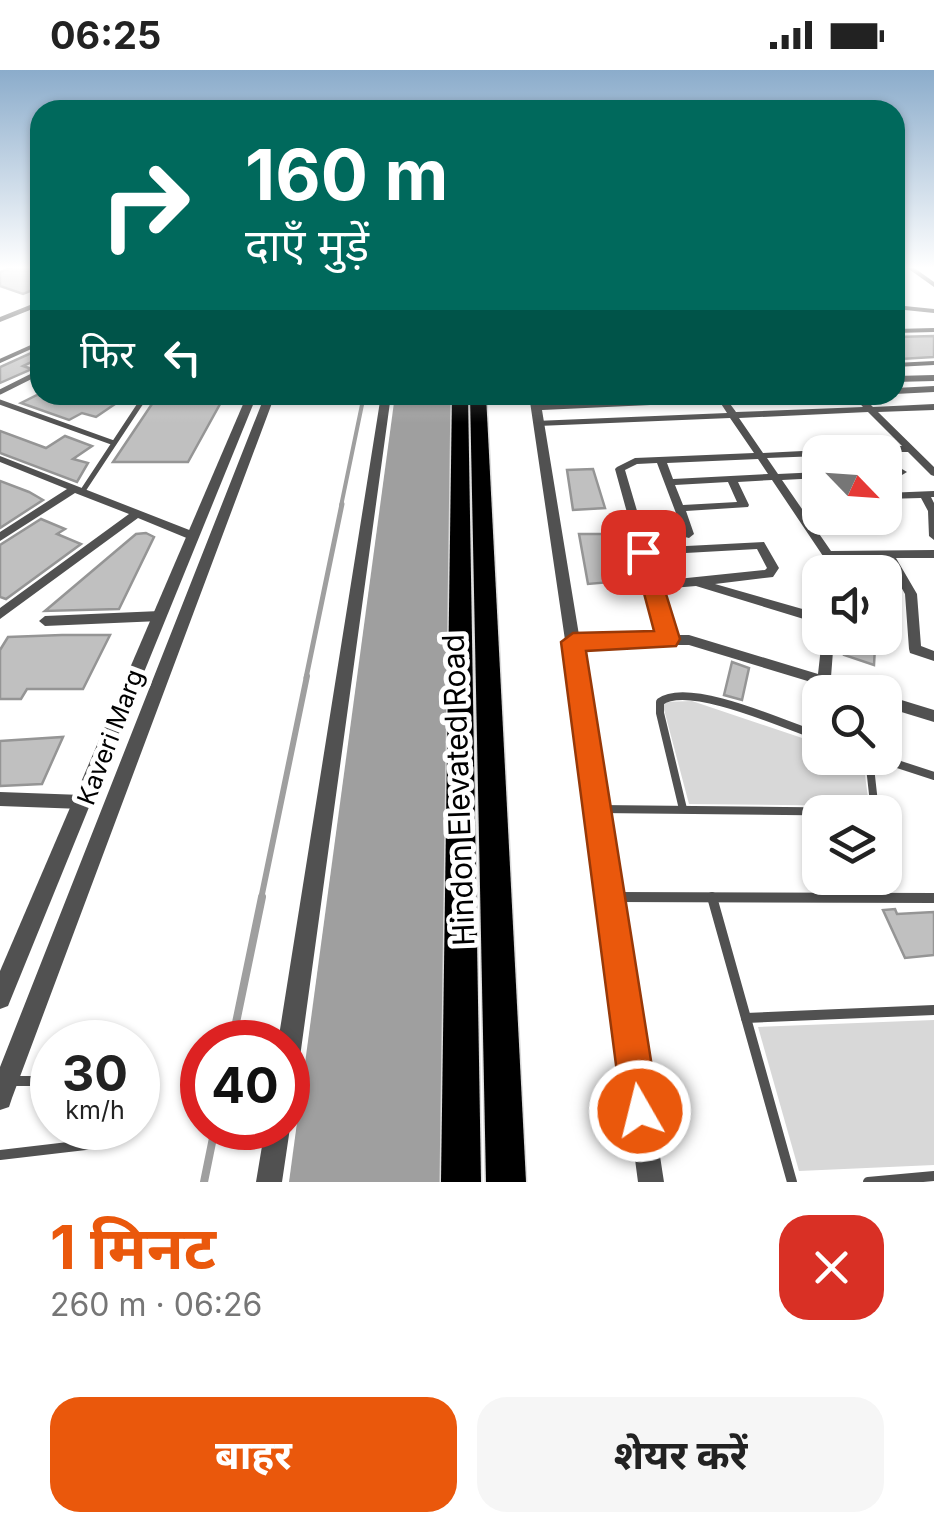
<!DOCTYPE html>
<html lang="hi">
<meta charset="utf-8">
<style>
:root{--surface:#fff;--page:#f6f6f6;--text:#222;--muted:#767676;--accent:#ea580c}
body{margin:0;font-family:Inter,"Noto Sans Devanagari",sans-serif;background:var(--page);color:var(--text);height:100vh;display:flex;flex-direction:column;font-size:38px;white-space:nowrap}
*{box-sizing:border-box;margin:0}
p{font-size:32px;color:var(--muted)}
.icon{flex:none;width:55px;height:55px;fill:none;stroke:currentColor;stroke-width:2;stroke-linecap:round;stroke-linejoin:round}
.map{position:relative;height:1112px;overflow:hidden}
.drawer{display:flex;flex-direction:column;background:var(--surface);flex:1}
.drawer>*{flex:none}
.banner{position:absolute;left:30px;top:30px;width:875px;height:305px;border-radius:30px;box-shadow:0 2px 8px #0004;background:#00695c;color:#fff;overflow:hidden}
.needle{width:65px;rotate:115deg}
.controls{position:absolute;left:802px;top:365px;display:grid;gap:20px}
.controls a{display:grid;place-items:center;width:100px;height:100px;border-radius:20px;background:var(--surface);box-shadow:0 2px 8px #0004;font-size:50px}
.speed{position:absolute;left:30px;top:950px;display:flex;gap:20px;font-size:50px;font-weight:700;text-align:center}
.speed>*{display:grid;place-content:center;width:130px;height:130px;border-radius:50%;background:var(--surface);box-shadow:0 2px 8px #0004;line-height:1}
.speed small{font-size:25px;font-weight:400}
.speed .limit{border:15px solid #d22;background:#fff;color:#111}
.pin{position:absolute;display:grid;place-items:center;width:85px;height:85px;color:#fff;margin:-42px;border-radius:20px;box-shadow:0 5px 15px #0006}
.me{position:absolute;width:110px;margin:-55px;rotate:352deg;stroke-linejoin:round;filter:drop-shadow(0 0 8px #0008)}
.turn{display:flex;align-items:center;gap:35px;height:210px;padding:0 50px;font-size:45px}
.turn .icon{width:130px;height:130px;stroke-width:2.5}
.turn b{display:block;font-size:70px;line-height:85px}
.then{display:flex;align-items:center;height:95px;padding:0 50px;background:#0003;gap:20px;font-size:38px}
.round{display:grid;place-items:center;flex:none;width:105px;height:105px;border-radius:30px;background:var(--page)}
.summary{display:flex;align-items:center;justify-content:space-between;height:170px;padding:0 50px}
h1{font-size:60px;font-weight:700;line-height:75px;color:var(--accent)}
.cta{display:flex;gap:20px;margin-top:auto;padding:20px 50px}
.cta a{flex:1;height:115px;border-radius:30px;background:var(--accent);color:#fff;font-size:40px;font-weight:700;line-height:115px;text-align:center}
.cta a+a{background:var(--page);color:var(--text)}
.status{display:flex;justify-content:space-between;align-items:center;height:70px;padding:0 50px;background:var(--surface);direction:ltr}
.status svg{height:28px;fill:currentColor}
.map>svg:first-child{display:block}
</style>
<div class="status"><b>06:25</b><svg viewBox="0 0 49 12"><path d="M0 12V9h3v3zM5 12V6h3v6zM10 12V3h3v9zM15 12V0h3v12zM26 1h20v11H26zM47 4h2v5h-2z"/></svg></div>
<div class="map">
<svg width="934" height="1112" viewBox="0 0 934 1112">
<rect width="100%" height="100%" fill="#fff"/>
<g fill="#d8d8d8">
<path d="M 692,631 L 820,674 L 820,688 L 863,689 L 869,736 L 689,734 L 662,632 Z"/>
<path d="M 934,950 L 934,1095 L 799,1101 L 758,957 Z"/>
</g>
<path fill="#9f9f9f" d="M 395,325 L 461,325 L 457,1112 L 289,1112 Z"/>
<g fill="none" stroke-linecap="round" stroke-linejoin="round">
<path stroke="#9f9f9f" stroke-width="4" d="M 341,436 L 364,325"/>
<path stroke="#9f9f9f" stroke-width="5" d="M 306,608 L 342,434"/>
<path stroke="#9f9f9f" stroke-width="6" d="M 261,829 L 307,606"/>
<g stroke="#9f9f9f" stroke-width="8">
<path d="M 232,972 L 262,827"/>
<path d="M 204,1112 L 215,1058"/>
</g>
</g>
<g fill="#c0c0c0" stroke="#959595" stroke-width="2.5">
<path d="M 14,197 L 40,197 L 40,217 L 23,224 L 0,216 L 0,202 Z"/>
<path d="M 934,266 L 934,287 L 900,289 L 895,285 L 895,267 Z"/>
<path d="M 40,279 L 40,288 L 23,296 L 32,299 L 0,313 L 0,297 Z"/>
<path d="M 37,325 L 82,325 L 115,334 L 96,347 L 82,343 L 69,350 L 21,333 Z"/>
<path d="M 158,325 L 225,325 L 188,392 L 113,392 Z"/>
<path d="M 0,361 L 46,378 L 65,366 L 92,376 L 73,389 L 88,393 L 77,412 L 0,383 Z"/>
<path d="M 593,399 L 605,438 L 573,440 L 567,400 Z"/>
<path d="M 0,411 L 29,422 L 43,430 L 0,458 Z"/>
<path d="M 41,449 L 65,459 L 57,464 L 81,474 L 6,529 L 0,527 L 0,475 Z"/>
<path d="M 146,463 L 154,467 L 119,539 L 45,541 L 136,464 Z"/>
<path d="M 579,464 L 611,464 L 623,511 L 588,514 Z"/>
<path d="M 62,565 L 110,565 L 83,619 L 27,619 L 21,629 L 0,629 L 0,580 L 8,567 Z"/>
<path d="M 846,568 L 875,577 L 874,595 L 844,585 Z"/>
<path d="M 732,592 L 749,598 L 742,630 L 724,625 Z"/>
<path d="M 63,667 L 42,714 L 0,716 L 0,671 Z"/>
<path d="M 895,839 L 897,844 L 934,842 L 934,885 L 905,888 L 883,840 Z"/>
</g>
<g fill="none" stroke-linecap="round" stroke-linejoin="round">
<defs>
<g id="motorway">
<path d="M 452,325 L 468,325 L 481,1112 L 441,1112 Z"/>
<path d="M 470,325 L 486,325 L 526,1112 L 486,1112 Z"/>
</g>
</defs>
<use href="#motorway" stroke="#dbdbdb" stroke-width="3"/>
<path stroke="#515151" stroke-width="4" d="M 0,291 L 40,273"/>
<g stroke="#515151" stroke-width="5">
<path d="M 0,322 L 40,302"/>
<path d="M 117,325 L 141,333"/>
<path d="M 0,332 L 114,373"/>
<path d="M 82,422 L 146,325"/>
</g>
<g stroke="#515151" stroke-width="8">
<path d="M 879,688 L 934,706"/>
<path d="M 599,739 L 875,742 L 869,688"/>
<path d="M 683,739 L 660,643 L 660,632 C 688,610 788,656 820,667"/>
<path d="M 615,827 L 934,828"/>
</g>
<g stroke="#515151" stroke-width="10">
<path d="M 615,827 L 934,828"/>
<path d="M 712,827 L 792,1112"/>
<path d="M 746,948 L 934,940"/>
<path d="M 12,1011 L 52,1011"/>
<path d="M 0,1085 L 94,1074 L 105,1062"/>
<path d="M 868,1112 L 934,1106"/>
</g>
<g fill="#515151" fill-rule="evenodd">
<path d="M 906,197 L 913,197 L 934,212 L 934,217 Z"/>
<path d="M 40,231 L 40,236 L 0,252 L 0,247 Z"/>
<path d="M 895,235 L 934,239 L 934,243 L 895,239 Z"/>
<path d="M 934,258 L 934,262 L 895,263 L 895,259 Z"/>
<path d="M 934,291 L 934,295 L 895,297 L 895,293 Z"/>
<path d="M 852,325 L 861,325 L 873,337 L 934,334 L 934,340 L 878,342 L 934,397 L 934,406 L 931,405 L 908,382 L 820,382 L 820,386 L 767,388 L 778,404 L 820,402 L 820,408 L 782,410 L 831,481 L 934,480 L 934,488 L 896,488 L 917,524 L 921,576 L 934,581 L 934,591 L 910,583 L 909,579 L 905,524 L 885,488 L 835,489 L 840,502 L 829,502 L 823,486 L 772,410 L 738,412 L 749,435 L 748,437 L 686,441 L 694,464 L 689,468 L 685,467 L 657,393 L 637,394 L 625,400 L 648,478 L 764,472 L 779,498 L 773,507 L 715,514 L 820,544 L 820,554 L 696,516 L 660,519 L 673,565 L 689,565 L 818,604 L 822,568 L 834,568 L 831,607 L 866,618 L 868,622 L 844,622 L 689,575 L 568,575 L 567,572 L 568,569 L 573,567 L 661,566 L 615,399 L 617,397 L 635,388 L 754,383 L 730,348 L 538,356 L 535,355 L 535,351 L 727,343 L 718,329 L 722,326 L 725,327 L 736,342 L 863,337 ZM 868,342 L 902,376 L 763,383 L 739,348 ZM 758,389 L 768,404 L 673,409 L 667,393 ZM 728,412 L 737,432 L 683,435 L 675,415 ZM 757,479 L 767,498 L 765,500 L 658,511 L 650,485 Z"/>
<path d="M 0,386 L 197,463 L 198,466 L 197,469 L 189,469 L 138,448 L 0,549 L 0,538 L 129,444 L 75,423 L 0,471 L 0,462 L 67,419 L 0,392 Z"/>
<path d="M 885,399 L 902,399 L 907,402 L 902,405 L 885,405 Z"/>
<path d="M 934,421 L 934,427 L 931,427 L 934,433 L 934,470 L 929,466 L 928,441 L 921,428 L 885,429 L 885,423 Z"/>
<path d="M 160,541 L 166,546 L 160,551 L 45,556 L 39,551 L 45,546 Z"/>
<path d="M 885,625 L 934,640 L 934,652 L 885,637 Z"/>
<path d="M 0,722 L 82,725 L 87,727 L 90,732 L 87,737 L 82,739 L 0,736 Z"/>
</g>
<g fill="#515151" fill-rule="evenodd">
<path d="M 934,305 L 934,311 L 895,312 L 895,306 Z"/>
<path d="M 934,316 L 934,322 L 895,324 L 895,318 Z"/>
<path d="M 247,325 L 257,325 L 8,936 L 0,939 L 0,901 Z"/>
<path d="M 265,325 L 275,325 L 12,1028 L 9,1037 L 0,1040 L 0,997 Z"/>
<path d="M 381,325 L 391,325 L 300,987 L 296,995 L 288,999 L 288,972 L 278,972 Z"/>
<path d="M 529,325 L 539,325 L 541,334 L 735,325 L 809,325 L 804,328 L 542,340 L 591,638 L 664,1112 L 638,1112 L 575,638 Z"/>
<path d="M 288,1053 L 290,1058 L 282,1112 L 256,1112 L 265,1058 L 288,1058 Z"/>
</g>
<use href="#motorway" fill="#000" fill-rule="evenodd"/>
</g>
<linearGradient id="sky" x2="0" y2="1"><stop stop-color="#8baccb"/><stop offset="0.56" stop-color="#fff"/><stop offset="1" stop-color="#fff" stop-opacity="0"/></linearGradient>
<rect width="934" height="353" fill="url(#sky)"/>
<path fill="#ea580c" stroke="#983908" stroke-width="2.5" d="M 643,475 L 653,482 L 680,569 L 676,576 L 586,581 L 659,1041 L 654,1054 L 640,1060 L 627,1054 L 622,1041 L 561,572 L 573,563 L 654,561 L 633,482 Z"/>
<g text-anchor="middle" stroke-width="10" stroke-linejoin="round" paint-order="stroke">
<g font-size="25" fill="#000" stroke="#fff">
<text transform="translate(110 667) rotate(-69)" y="9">Kaveri Marg</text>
</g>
<g font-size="30" fill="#000" stroke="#fff">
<text transform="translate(459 720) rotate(-92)" y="10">Hindon Elevated Road</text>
</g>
</g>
</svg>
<div class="controls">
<a><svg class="needle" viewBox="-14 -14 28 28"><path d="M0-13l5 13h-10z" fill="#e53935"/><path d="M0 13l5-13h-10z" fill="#767676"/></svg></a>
<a><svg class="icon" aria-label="sound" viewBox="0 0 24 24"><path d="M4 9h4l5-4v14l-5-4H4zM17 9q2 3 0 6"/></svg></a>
<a><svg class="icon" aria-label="search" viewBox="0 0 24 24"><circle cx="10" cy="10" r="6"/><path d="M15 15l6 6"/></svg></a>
<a><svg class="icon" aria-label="layers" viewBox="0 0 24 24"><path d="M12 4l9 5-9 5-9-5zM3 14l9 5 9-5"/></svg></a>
</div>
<div class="speed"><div>30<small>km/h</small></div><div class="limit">40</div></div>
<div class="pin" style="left:643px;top:482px;background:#d93025"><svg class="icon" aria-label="arrive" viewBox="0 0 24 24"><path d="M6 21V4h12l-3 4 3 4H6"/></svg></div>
<svg class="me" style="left:640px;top:1041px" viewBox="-20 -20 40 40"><circle r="17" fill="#ea580c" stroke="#fff" stroke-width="3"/><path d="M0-11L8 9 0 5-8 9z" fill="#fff"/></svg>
<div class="banner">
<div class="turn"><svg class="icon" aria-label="right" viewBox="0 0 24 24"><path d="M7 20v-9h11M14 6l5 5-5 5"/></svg><div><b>160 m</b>दाएँ मुड़ें</div></div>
<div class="then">फिर<svg class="icon" aria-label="left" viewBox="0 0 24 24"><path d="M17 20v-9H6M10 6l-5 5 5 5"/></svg></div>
</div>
</div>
<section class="drawer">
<div class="summary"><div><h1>1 मिनट</h1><p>260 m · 06:26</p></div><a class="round" style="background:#d93025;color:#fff"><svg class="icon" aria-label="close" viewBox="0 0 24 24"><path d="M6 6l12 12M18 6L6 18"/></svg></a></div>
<div class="cta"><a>बाहर</a><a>शेयर करें</a></div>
</section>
